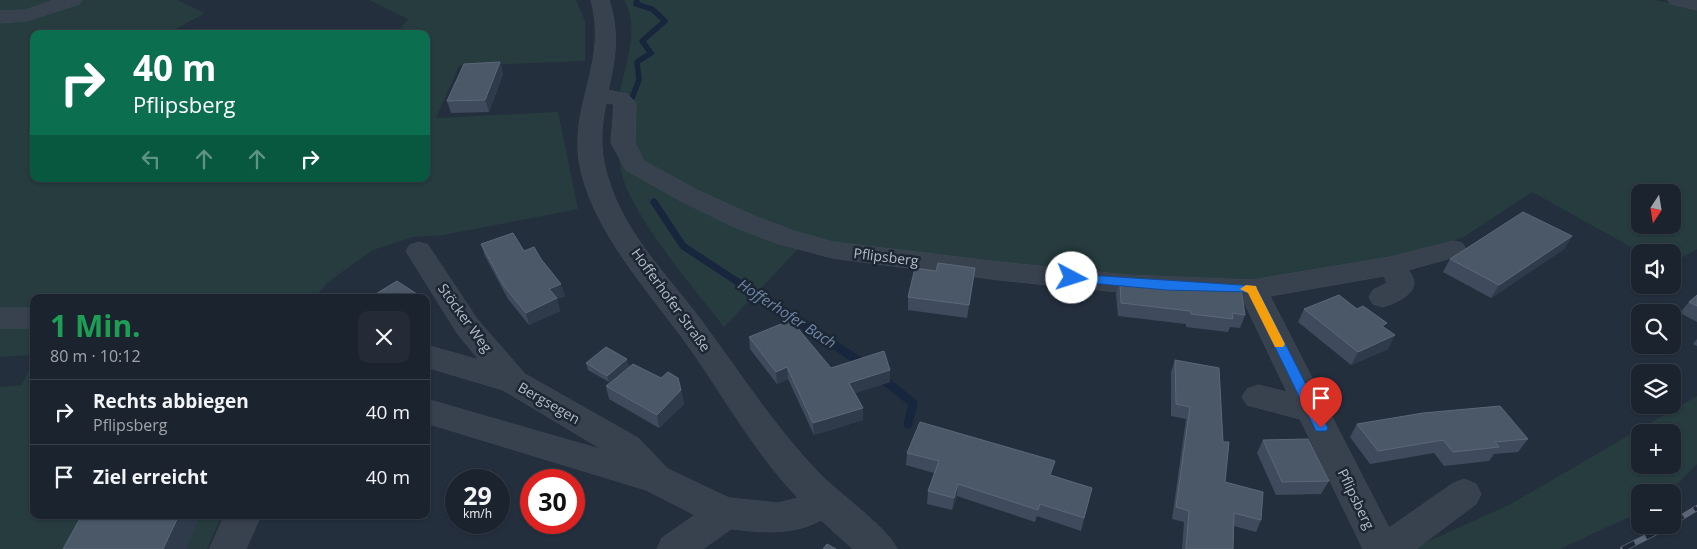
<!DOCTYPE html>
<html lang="de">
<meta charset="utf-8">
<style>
:root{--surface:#1b232e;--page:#242b36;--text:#f1f3f6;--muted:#a0a4aa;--line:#39404a}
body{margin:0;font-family:"Open Sans",sans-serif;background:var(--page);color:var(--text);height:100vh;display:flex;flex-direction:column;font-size:19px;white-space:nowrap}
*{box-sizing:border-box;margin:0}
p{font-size:16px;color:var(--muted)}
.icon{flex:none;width:28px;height:28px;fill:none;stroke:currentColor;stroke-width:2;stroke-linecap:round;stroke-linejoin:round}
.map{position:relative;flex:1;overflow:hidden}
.sheet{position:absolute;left:30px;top:294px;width:400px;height:225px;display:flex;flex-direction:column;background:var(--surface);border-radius:10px;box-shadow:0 1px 4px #0004,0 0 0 1px var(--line)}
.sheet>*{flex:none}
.top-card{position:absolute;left:30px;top:30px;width:400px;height:152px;border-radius:10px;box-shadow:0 1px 4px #0004,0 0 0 1px var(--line);background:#0b6e4f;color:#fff;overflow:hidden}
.needle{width:32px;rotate:192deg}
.tools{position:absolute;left:1631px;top:184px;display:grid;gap:10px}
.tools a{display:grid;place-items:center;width:50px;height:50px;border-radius:10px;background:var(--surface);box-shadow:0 1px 4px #0004,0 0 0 1px var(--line);font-size:25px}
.speed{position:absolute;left:445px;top:469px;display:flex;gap:10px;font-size:25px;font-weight:700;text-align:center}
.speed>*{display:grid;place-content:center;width:65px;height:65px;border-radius:50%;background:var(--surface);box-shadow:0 1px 4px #0004,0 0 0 1px var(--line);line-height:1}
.speed small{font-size:12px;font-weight:400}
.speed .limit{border:8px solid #d22;background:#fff;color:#111}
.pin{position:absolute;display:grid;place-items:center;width:42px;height:42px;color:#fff;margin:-51px -21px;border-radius:50% 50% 50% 0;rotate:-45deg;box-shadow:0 0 5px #0007}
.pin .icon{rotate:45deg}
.me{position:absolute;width:55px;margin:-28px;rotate:95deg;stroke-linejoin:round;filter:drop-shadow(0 0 4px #0008)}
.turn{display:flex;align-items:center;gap:18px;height:105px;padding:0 20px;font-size:22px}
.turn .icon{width:65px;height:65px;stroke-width:2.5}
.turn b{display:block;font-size:35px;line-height:42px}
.lanes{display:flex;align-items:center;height:48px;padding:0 20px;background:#0003;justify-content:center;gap:25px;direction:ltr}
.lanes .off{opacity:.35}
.round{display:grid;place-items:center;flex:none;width:52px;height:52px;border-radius:10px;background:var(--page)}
.headline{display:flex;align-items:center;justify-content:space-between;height:85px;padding:0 20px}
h1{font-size:30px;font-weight:700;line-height:38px;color:#1e9e55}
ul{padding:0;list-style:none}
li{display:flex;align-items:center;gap:15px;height:65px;padding:0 20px;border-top:1px solid var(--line)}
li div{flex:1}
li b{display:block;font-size:19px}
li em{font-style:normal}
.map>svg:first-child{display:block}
</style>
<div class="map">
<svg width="1697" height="549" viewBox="0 0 1697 549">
<rect width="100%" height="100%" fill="#242f3e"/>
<g fill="#263c3f" fill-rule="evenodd">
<path d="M 0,0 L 64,0 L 19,12 L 0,13 Z"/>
<path d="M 80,0 L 177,0 L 205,13 L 167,34 L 34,34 L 34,179 L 426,179 L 426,34 L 396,34 L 408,19 L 369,0 L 576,0 L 585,21 L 585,61 L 459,66 L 436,118 L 558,112 L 578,209 L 444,235 L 413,237 L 373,250 L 328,282 L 315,297 L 34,298 L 34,355 L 0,357 L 0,19 Z"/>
<path d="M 624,0 L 1655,0 L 1697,8 L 1697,249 L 1673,263 L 1672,252 L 1640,252 L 1532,192 L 1462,238 L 1414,251 L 1352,266 L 1255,282 L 1187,284 L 876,252 L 788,234 L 642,164 L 632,145 L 631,102 L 620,91 C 626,63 640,26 624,0 ZM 1640,192 L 1672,192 L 1672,225 L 1640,225 Z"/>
<path d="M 620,157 L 800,247 L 724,327 C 699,294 614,197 620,157 Z"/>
<path d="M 34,358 L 34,515 L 222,515 L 207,549 L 0,549 L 0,387 L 22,385 Z"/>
<path d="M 1697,396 L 1697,464 L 1669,492 L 1640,492 L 1640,512 L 1560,549 L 1411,549 L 1509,505 ZM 1640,432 L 1672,432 L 1672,465 L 1640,465 Z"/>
</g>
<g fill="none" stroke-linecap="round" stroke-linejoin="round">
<path stroke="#17263c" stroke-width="5.5" d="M 628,108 L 639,80 L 637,62 L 651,53 L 642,41 L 665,21 L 652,9 L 636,4 L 637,0"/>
<path stroke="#17263c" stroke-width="7" d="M 654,202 L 683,246 L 800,323"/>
<g stroke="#17263c" stroke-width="9">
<path d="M 798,321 L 865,365"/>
<path d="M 880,377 L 913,403 L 908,424"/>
</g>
<defs>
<g id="minor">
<path d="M 55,0 L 82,0 L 79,4 L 27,21 L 0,23 L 0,11 L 25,10 Z"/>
<path d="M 591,0 L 609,0 C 619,31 616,58 608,90 L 627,94 L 636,103 L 635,143 L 644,161 L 699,191 L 752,215 L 794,231 L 833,242 L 999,262 L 1128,275 L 1252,280 L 1390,257 L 1453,241 L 1462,243 L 1466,249 L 1462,255 L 1408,270 C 1425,290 1401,301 1383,307 L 1373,304 L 1369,297 L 1373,290 L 1387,283 L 1384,276 L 1270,296 L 1389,528 L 1452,484 L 1464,479 L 1476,484 L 1481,494 L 1476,504 L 1416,549 L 1363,549 L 1300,419 L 1247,405 L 1242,397 L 1247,389 L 1258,385 L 1287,392 L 1242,298 L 1128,293 L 999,280 L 832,258 L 776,243 L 734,227 L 681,201 L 626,170 L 611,143 L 614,104 L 606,103 C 600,131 600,155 609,181 C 626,236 670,278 703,323 C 741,374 775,428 819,473 C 839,494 887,527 897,549 L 853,549 L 821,520 C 792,536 762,532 731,529 L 703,549 L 657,549 L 662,538 L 695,515 L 646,490 L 426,423 L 426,399 L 603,450 L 503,390 L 426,367 L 426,345 L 479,360 L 457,333 L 406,251 L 410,245 L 419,242 L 428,245 L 477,319 L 525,374 L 638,438 L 668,469 L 729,498 L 778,503 L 798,498 C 757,455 727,402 694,354 C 654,297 589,229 579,160 C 571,102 608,62 591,0 Z"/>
<path d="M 1668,0 L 1697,0 L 1697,10 L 1671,4 Z"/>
<rect x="0" y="308" width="34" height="20"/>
<path d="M 225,515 L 261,515 L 246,549 L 210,549 Z"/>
</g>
</defs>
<use href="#minor" stroke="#414a57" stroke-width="1"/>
<use href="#minor" fill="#38414e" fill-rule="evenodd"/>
<defs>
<g id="rail">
<path d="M 1672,523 L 1697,508"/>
<path d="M 1623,549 L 1670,525"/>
</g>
</defs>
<use href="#rail" stroke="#5a6575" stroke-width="6"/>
<use href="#rail" stroke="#1d2633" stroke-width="4.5" stroke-dasharray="13" stroke-linecap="butt"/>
</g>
<g fill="#3f4b5c">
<path d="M 500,62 L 503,74 L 489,112 L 451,113 L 447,101 Z"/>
<path d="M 1572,236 L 1564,249 L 1491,298 L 1443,272 L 1450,259 Z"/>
<path d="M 481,244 L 524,251 L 541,259 L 565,296 L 557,299 L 560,311 L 529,325 L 508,299 L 485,256 Z"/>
<path d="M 975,268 L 967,318 L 908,310 L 908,297 L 936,271 Z"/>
<path d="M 1120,281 L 1245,315 L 1240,328 L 1230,327 L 1228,332 L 1186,327 L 1186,324 L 1118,316 L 1116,294 Z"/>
<path d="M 1697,295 L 1697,322 L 1680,313 L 1689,302 Z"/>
<path d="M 1304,309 L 1357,309 L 1385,328 L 1388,349 L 1351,365 L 1298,322 Z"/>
<path d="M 749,337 L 831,368 L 890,370 L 890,382 L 855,393 L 863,408 L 863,420 L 814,435 L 788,379 L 777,384 L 750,349 Z"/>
<path d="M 1697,339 L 1697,346 L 1693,344 Z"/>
<path d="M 1175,360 L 1225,482 L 1261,520 L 1256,532 L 1234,526 L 1233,549 L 1182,549 L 1184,522 L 1172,519 L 1186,419 L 1171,416 L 1171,372 Z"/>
<path d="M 586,363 L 629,366 L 609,382 L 588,370 Z"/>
<path d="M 606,386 L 681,390 L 684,404 L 659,428 L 609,399 Z"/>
<path d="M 1357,424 L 1528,439 L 1518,452 L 1494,454 L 1489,461 L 1444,466 L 1434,453 L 1370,464 L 1350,437 Z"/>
<path d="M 1263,440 L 1329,481 L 1321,494 L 1276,495 L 1257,453 Z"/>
<path d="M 907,453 L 1051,475 L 1092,488 L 1081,531 L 1037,516 L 1035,522 L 957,496 L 952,510 L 927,504 L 928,491 L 934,473 L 906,465 Z"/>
</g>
<g fill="#2f3b4b">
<path d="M 500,62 L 503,74 L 489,112 L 485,100 Z"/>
<path d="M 1572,236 L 1564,249 L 1491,298 L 1499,285 Z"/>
<path d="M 561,284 L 565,296 L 557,299 L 560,311 L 529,325 L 526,313 L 549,289 Z"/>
<path d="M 426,301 L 431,313 L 426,316 Z"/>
<path d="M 1395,335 L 1388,349 L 1351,365 L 1358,352 Z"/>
<path d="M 627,359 L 629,366 L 609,382 L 607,376 Z"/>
<path d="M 787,367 L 788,379 L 777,384 L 776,372 Z"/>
<path d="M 890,370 L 890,382 L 849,395 L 849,383 Z"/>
<path d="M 681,390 L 684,404 L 659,428 L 657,415 Z"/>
<path d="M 863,408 L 863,420 L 814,435 L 813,423 Z"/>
<path d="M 958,484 L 957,496 L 952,510 L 954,498 Z"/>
<path d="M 179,515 L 201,515 L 186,549 L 163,549 Z"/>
</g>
<g fill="#4b5868" stroke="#5c6777">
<path d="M 500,62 L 485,100 L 447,101 L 464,64 Z"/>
<path d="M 1523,212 L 1572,236 L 1499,285 L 1450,259 Z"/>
<path d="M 513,233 L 524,251 L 534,247 L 541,259 L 561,284 L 549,289 L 557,298 L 526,313 L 504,286 L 481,244 Z"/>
<path d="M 938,263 L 975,268 L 969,305 L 908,297 L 915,268 L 936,271 Z"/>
<path d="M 397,281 L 423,298 L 369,298 Z"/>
<path d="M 1120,281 L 1241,289 L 1245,315 L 1232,313 L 1233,319 L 1191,314 L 1190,311 L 1121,303 Z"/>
<path d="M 1339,295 L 1357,309 L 1363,306 L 1387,323 L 1382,326 L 1395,335 L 1358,352 L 1304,309 Z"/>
<path d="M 1697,295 L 1697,306 L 1689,302 Z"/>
<path d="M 791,320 L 831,368 L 884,351 L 890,370 L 849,383 L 863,408 L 813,423 L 787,367 L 776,372 L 749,337 Z"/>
<path d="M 606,347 L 627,359 L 607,376 L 586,363 Z"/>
<path d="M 1175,360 L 1219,368 L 1223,442 L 1229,442 L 1225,482 L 1263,492 L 1261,520 L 1234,513 L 1233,549 L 1186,549 L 1189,511 L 1176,507 L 1190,407 L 1176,404 Z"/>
<path d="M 633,364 L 661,378 L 668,372 L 678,378 L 681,390 L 657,415 L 606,386 Z"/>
<path d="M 1500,406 L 1528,439 L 1495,442 L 1499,447 L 1453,452 L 1443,440 L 1378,451 L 1357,424 L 1423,413 Z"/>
<path d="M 920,422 L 1055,461 L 1050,475 L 1092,488 L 1084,518 L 1040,504 L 1038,510 L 958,484 L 954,498 L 928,491 L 939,461 L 907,453 Z"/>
<path d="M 1308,439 L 1329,481 L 1282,482 L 1263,440 Z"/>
<path d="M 82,515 L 179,515 L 163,549 L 63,549 Z"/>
<path d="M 827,544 L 836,549 L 823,549 Z"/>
</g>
<path fill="#1a73e8" stroke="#114b97" d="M 1072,274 L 1256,286 L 1328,428 L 1326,431 L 1316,431 L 1248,292 L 1166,290 L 1068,281 L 1067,278 Z"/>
<path fill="#f59e0b" d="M 1246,285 L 1256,286 L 1257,289 L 1285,344 L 1283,347 L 1275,347 L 1248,293 L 1240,289 Z"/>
<g text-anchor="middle" stroke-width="5" stroke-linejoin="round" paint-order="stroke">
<g font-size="14" fill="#b4bcc9" stroke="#1d2633">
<text transform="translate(886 257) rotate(7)" y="5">Pflipsberg</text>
<text transform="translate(671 300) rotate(54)" y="5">Hofferhofer Straße</text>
<text transform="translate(465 318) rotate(54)" y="5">Stöcker Weg</text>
<text transform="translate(549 403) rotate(30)" y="5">Bergsegen</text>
<text transform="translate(1356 499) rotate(64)" y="5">Pflipsberg</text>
</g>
<g font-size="15" font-style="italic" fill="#6d86a8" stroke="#1d2633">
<text transform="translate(787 314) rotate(33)" y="5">Hofferhofer Bach</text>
</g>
</g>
</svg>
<div class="tools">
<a><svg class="needle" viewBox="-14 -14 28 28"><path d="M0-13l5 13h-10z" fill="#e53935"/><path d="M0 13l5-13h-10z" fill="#a0a4aa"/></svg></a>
<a><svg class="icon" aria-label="sound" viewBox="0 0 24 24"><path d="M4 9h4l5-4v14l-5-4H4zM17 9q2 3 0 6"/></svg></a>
<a><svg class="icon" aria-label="search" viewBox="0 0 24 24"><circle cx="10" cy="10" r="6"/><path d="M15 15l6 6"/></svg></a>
<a><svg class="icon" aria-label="layers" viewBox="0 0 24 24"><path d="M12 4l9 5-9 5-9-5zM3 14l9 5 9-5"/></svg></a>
<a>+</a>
<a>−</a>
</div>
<div class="speed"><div>29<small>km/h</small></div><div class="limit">30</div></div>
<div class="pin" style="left:1321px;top:428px;background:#d93025"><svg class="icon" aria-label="arrive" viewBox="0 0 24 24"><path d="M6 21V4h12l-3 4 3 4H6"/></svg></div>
<svg class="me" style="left:1072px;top:278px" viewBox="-20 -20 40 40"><circle r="19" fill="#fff"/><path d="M0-13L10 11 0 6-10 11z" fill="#1a73e8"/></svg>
<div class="top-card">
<div class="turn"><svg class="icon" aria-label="right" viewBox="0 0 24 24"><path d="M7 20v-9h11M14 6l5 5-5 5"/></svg><div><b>40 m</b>Pflipsberg</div></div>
<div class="lanes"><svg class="icon off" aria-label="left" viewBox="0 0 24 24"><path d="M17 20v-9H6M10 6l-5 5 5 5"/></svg><svg class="icon off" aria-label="ahead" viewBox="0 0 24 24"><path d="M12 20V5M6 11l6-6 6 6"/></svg><svg class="icon off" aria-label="ahead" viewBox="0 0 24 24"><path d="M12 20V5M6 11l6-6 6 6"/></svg><svg class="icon" aria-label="right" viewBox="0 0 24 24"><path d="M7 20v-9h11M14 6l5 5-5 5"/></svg></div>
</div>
<section class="sheet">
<div class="headline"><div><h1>1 Min.</h1><p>80 m · 10:12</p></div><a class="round"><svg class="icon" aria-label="close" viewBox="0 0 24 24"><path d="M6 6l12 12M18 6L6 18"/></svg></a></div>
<ul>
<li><svg class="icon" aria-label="right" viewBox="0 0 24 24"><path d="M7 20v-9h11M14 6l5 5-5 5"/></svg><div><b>Rechts abbiegen</b><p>Pflipsberg</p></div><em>40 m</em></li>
<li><svg class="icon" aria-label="arrive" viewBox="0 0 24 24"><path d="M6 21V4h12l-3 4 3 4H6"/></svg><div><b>Ziel erreicht</b></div><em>40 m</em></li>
</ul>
</section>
</div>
